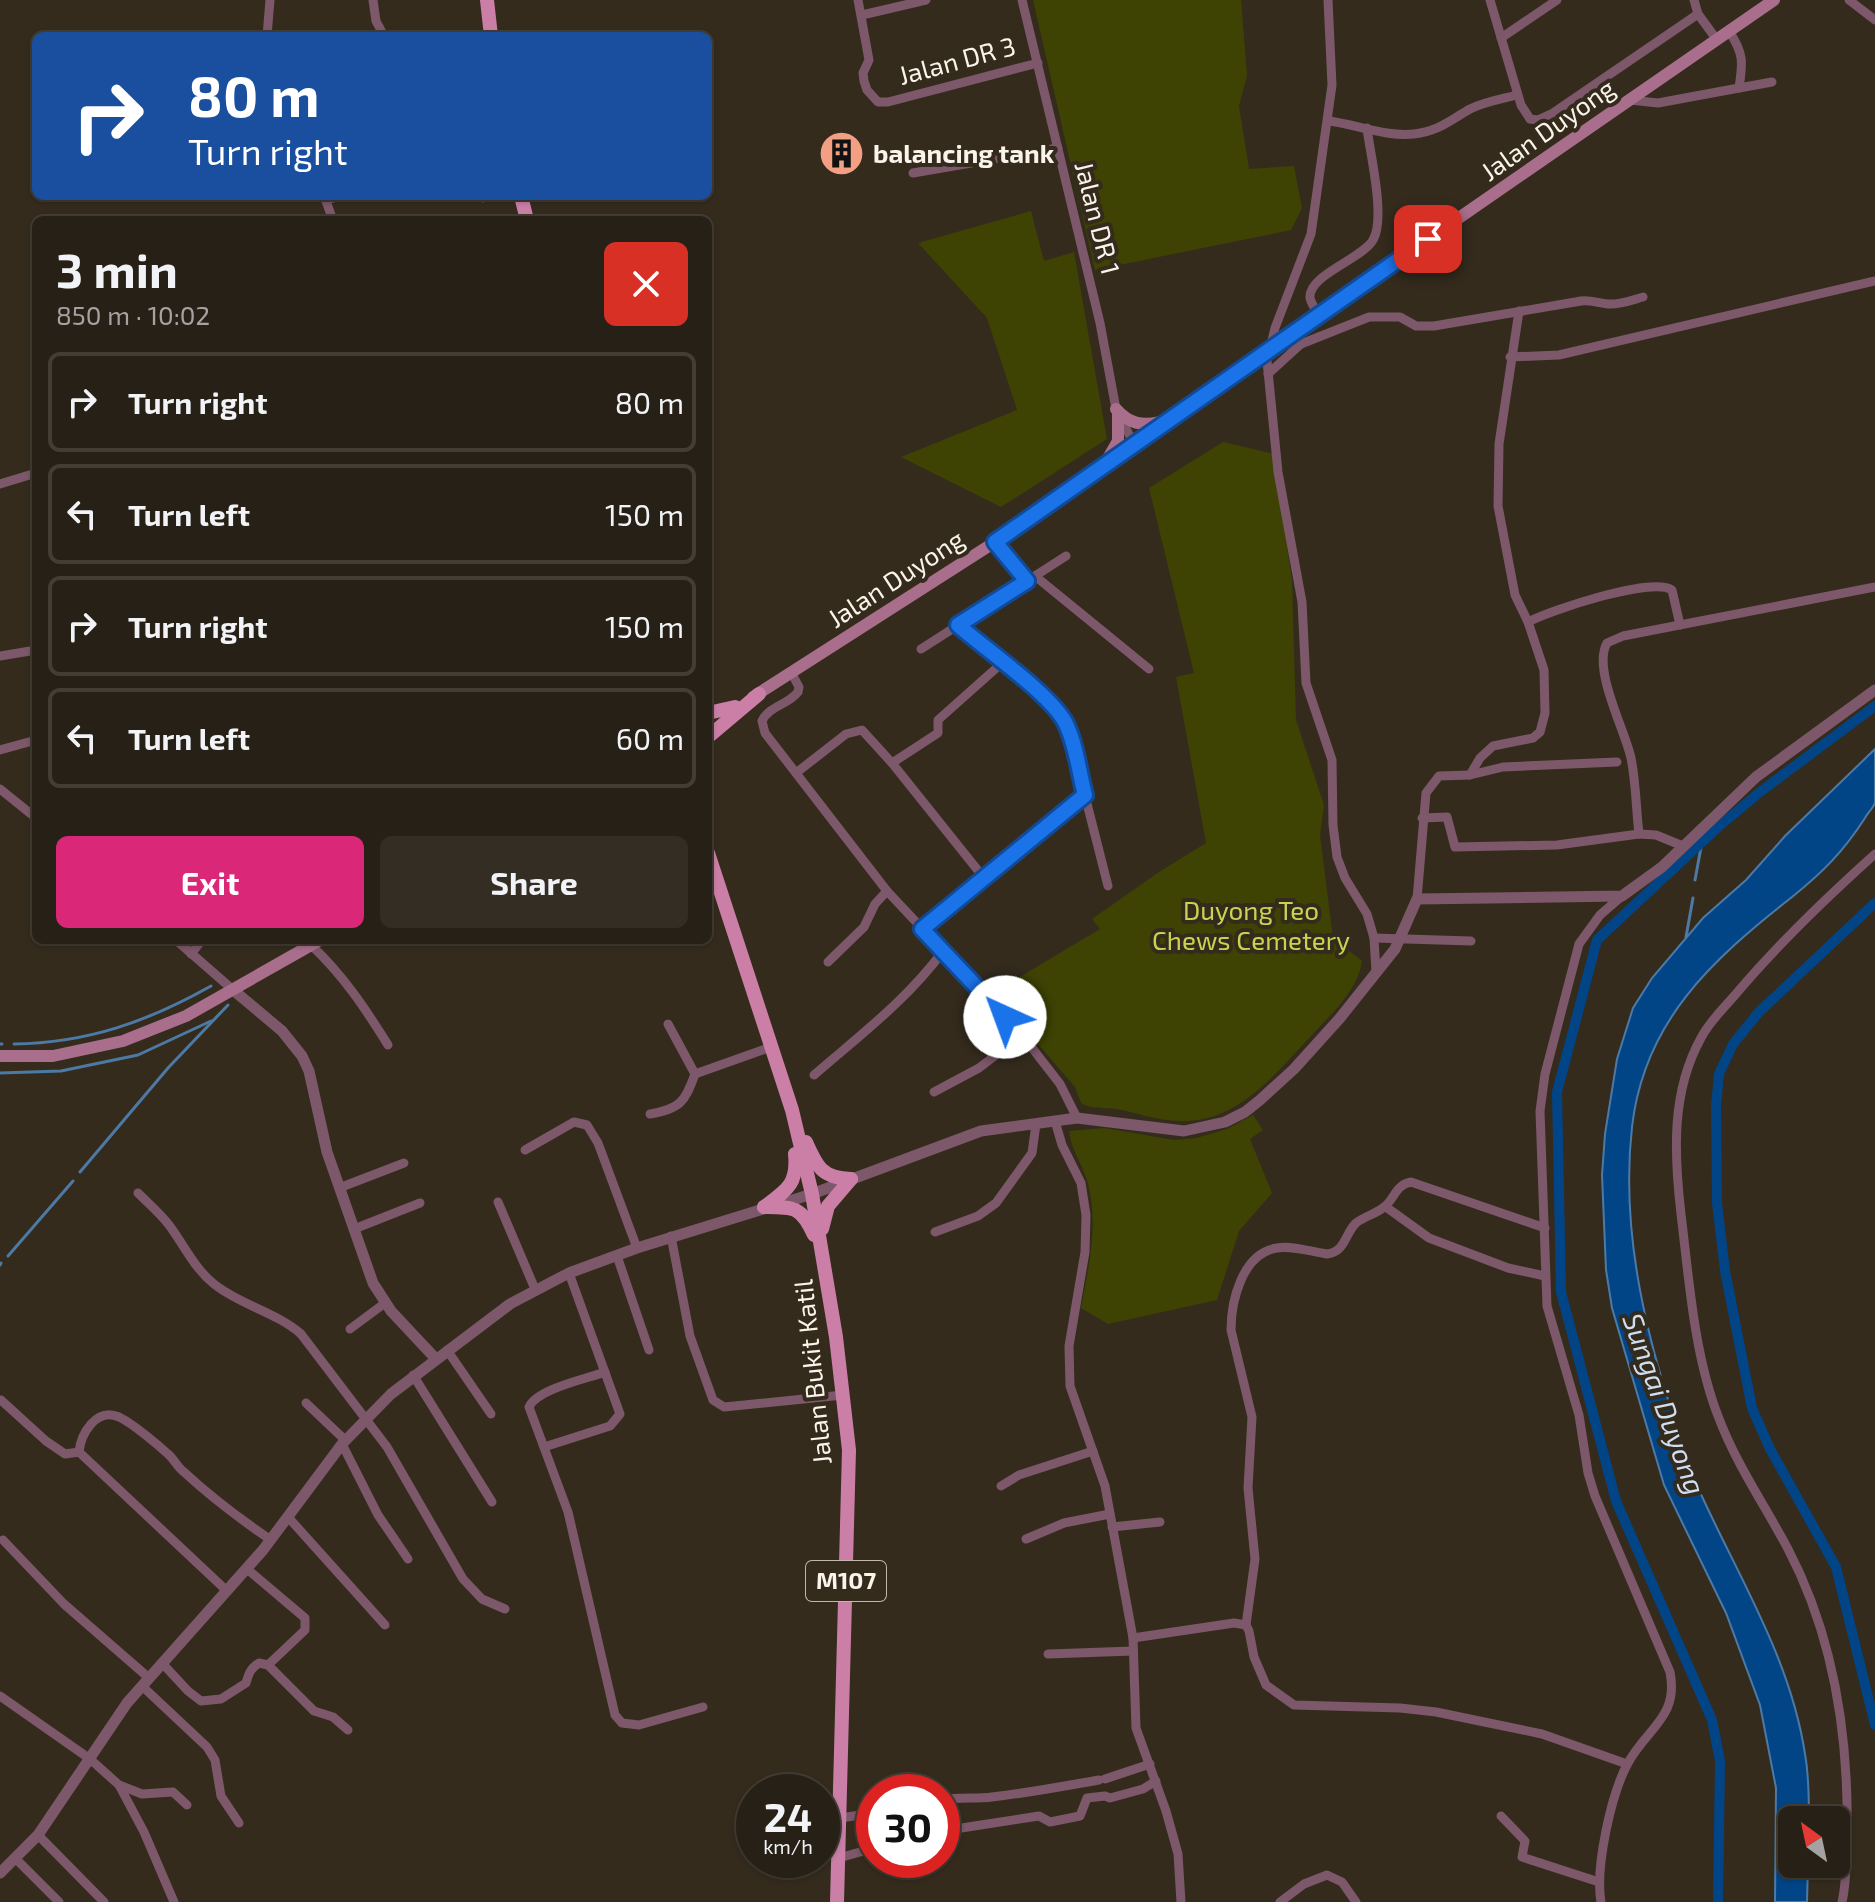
<!DOCTYPE html>
<meta charset="utf-8">
<style>
:root{--surface:#272016;--page:#332d23;--text:#f1f3f6;--muted:#a4a3a1;--line:#433e35;--accent:#db2777}
body{margin:0;font-family:"Exo 2",sans-serif;background:var(--page);color:var(--text);height:100vh;display:flex;flex-direction:column;font-size:30px;white-space:nowrap}
*{box-sizing:border-box;margin:0}
p{font-size:26px;color:var(--muted)}
.icon{flex:none;width:44px;height:44px;fill:none;stroke:currentColor;stroke-width:2;stroke-linecap:round;stroke-linejoin:round}
.map{position:relative;flex:1;overflow:hidden}
.details{position:absolute;left:32px;top:216px;width:680px;height:728px;display:flex;flex-direction:column;background:var(--surface);border-radius:12px;box-shadow:0 2px 6px #0004,0 0 0 2px var(--line)}
.details>*{flex:none}
.top-card{position:absolute;left:32px;top:32px;width:680px;height:168px;border-radius:12px;box-shadow:0 2px 6px #0004,0 0 0 2px var(--line);background:#1a4fa0;color:#fff;overflow:hidden}
.needle{width:52px;rotate:327deg}
.controls{position:absolute;left:1778px;top:1806px;display:grid;gap:16px}
.controls a{display:grid;place-items:center;width:72px;height:72px;border-radius:12px;background:var(--surface);box-shadow:0 2px 6px #0004,0 0 0 2px var(--line);font-size:40px}
.speed{position:absolute;left:736px;top:1774px;display:flex;gap:16px;font-size:40px;font-weight:700;text-align:center}
.speed>*{display:grid;place-content:center;width:104px;height:104px;border-radius:50%;background:var(--surface);box-shadow:0 2px 6px #0004,0 0 0 2px var(--line);line-height:1}
.speed small{font-size:20px;font-weight:400}
.speed .limit{border:12px solid #d22;background:#fff;color:#111}
.pin{position:absolute;display:grid;place-items:center;width:68px;height:68px;color:#fff;margin:-34px;border-radius:16px;box-shadow:0 4px 12px #0006}
.me{position:absolute;width:88px;margin:-44px;rotate:317deg;stroke-linejoin:round;filter:drop-shadow(0 0 6px #0008)}
.turn{display:flex;align-items:center;gap:28px;height:168px;padding:0 24px;font-size:36px}
.turn .icon{width:104px;height:104px;stroke-width:2.5}
.turn b{display:block;font-size:56px;line-height:68px}
.round{display:grid;place-items:center;flex:none;width:84px;height:84px;border-radius:12px;background:var(--page)}
.head{display:flex;align-items:center;justify-content:space-between;height:136px;padding:0 24px}
h1{font-size:48px;font-weight:700;line-height:60px}
.primary-button{display:flex;gap:16px;margin-top:auto;padding:16px 24px}
.primary-button a{flex:1;height:92px;border-radius:12px;background:var(--accent);color:#fff;font-size:32px;font-weight:700;line-height:92px;text-align:center}
.primary-button a+a{background:var(--page);color:var(--text)}
ul{padding:0;list-style:none}
li{display:flex;align-items:center;gap:24px;height:100px;margin:0 16px 12px;padding:0 8px;border:4px solid var(--line);border-radius:12px}
li div{flex:1}
li b{display:block;font-size:30px}
li em{font-style:normal}
.map>svg:first-child{display:block}
</style>
<div class="map">
<svg width="1875" height="1902" viewBox="0 0 1875 1902">
<rect width="100%" height="100%" fill="#342b1d"/>
<g fill="#3e4303">
<path d="M 1033,0 L 1241,0 L 1247,75 L 1239,106 L 1249,169 L 1294,166 L 1302,208 L 1291,230 L 1095,270 Z"/>
<path d="M 1031,211 L 1044,261 L 1074,252 L 1107,439 L 1001,507 L 901,457 L 1017,410 L 987,318 L 918,243 Z"/>
<path d="M 1223,442 L 1274,454 L 1292,581 L 1296,720 L 1324,805 L 1320,835 L 1333,938 L 1362,961 C 1357,992 1332,1013 1311,1036 C 1274,1075 1237,1124 1177,1121 C 1156,1120 1137,1113 1117,1109 C 1103,1107 1093,1110 1081,1103 L 1075,1087 L 997,996 L 1013,981 L 1100,929 L 1092,919 L 1159,872 L 1206,843 L 1176,677 L 1194,673 L 1149,488 Z"/>
<path d="M 1253,1115 L 1263,1130 L 1250,1139 L 1272,1193 L 1239,1231 L 1217,1300 L 1108,1324 L 1081,1308 C 1089,1265 1100,1220 1086,1177 C 1080,1161 1071,1148 1069,1131 L 1104,1128 L 1174,1140 L 1196,1138 L 1227,1129 Z"/>
</g>
<path fill="#024587" stroke="#4c7aa5" stroke-width="2" d="M 1875,749 C 1875,762 1875,792 1875,803 C 1873,808 1867,814 1865,818 C 1843,852 1823,872 1792,897 C 1712,960 1644,1021 1632,1127 C 1621,1225 1643,1325 1674,1418 C 1680,1439 1686,1461 1695,1481 C 1734,1570 1790,1655 1805,1754 C 1809,1776 1809,1798 1809,1820 L 1792,1820 L 1792,1864 L 1808,1864 L 1807,1902 L 1775,1902 L 1776,1788 L 1760,1705 L 1726,1613 L 1664,1485 L 1612,1308 L 1606,1270 L 1602,1175 L 1605,1134 L 1617,1059 L 1633,1008 L 1652,978 L 1703,918 L 1746,880 L 1785,836 Z"/>
<g fill="none" stroke-linecap="round" stroke-linejoin="round">
<g stroke="#4c7aa5" stroke-width="3">
<path d="M 1695,880 L 1702,842"/>
<path d="M 1686,937 L 1693,898"/>
<path d="M 282,944 L 286,940"/>
<path d="M 0,1044 L 2,1044"/>
<path d="M 14,1044 C 87,1043 147,1022 211,986"/>
<path d="M 0,1073 L 61,1071 L 138,1055 L 211,1021"/>
<path d="M 80,1172 L 168,1068 L 228,1005"/>
<path d="M 8,1256 L 73,1181"/>
<path d="M 0,1265 L 1,1263"/>
</g>
<g stroke="#024587" stroke-width="10">
<path d="M 1875,903 L 1759,1012 L 1733,1044 L 1719,1074 L 1716,1106 L 1717,1203 L 1725,1271 L 1752,1408 L 1770,1449 L 1836,1567 L 1875,1725"/>
<path d="M 1718,1902 L 1720,1761 L 1712,1720 L 1616,1501 L 1561,1292 L 1557,1092 L 1597,940 L 1717,828 L 1760,792 L 1875,706"/>
</g>
<g stroke="#7d576a" stroke-width="9">
<path d="M 373,0 L 376,21 L 384,36"/>
<path d="M 858,0 L 869,60 L 863,73 L 864,81 L 867,90 L 878,102 L 888,102 L 1038,63"/>
<path d="M 1022,0 L 1100,323 L 1116,409 L 1134,444"/>
<path d="M 1328,0 L 1332,85 L 1311,234 L 1275,328 L 1267,361 L 1278,472 L 1302,602 L 1306,683 L 1332,760 L 1333,825 L 1337,857 L 1345,878 L 1367,914 L 1374,938 L 1376,972"/>
<path d="M 1490,0 L 1521,105 L 1530,119 L 1538,120 L 1553,113 L 1698,14"/>
<path d="M 1694,0 L 1698,14 L 1717,40"/>
<path d="M 1849,0 L 1875,20"/>
<path d="M 862,15 L 926,0"/>
<path d="M 267,36 L 270,0"/>
<path d="M 1501,38 L 1557,0"/>
<path d="M 1739,88 L 1772,82"/>
<path d="M 1630,100 L 1658,103 L 1739,88 C 1743,62 1744,54 1729,31"/>
<path d="M 1328,121 C 1356,124 1385,137 1414,134 C 1439,131 1449,121 1470,109 C 1484,102 1502,99 1517,95"/>
<path d="M 913,173 L 1058,148"/>
<path d="M 324,196 L 333,220"/>
<path d="M 483,198 L 491,196"/>
<path d="M 326,200 L 341,196"/>
<path d="M 1318,315 C 1316,310 1311,303 1310,298 C 1308,275 1362,259 1373,240 C 1386,218 1370,154 1367,128"/>
<path d="M 1510,357 L 1559,355 L 1875,281"/>
<path d="M 1268,374 L 1301,344 L 1369,317 L 1400,317 L 1416,326 L 1434,326 L 1581,301 C 1591,300 1598,303 1608,304 C 1620,305 1632,300 1643,297"/>
<path d="M 0,484 L 36,473"/>
<path d="M 995,542 L 1027,581"/>
<path d="M 1035,576 L 1149,669"/>
<path d="M 1528,622 C 1551,610 1653,576 1672,590 L 1680,625"/>
<path d="M 958,625 C 994,656 1040,685 1067,725 L 1108,886"/>
<path d="M 921,649 L 1066,556"/>
<path d="M 0,656 L 36,650"/>
<path d="M 791,672 L 799,687 L 798,692 C 788,705 769,706 762,721 L 765,733 L 887,891 L 1022,1035 L 1060,1084 L 1077,1118"/>
<path d="M 0,750 L 36,740"/>
<path d="M 892,763 L 938,733 L 938,720 L 1002,663"/>
<path d="M 796,773 L 846,734 L 862,730 L 892,763 L 984,878"/>
<path d="M 1470,775 L 1480,758 L 1493,746 L 1533,738 L 1540,732 L 1545,713 L 1544,670 L 1528,622 L 1515,595 L 1498,506 L 1499,444 L 1519,311"/>
<path d="M 0,789 L 36,818"/>
<path d="M 1422,818 L 1447,817 L 1455,847 L 1557,845 L 1639,834"/>
<path d="M 1683,846 L 1656,835 L 1639,834 C 1636,809 1636,782 1631,758 C 1625,730 1592,669 1607,643 L 1623,636 L 1875,587"/>
<path d="M 1417,899 L 1426,793 L 1439,776 L 1470,775 L 1503,767 L 1617,762"/>
<path d="M 922,929 L 1085,795"/>
<path d="M 1374,938 L 1471,941"/>
<path d="M 176,940 L 232,989"/>
<path d="M 311,945 C 343,975 365,1008 388,1045"/>
<path d="M 191,954 L 202,940"/>
<path d="M 828,962 L 864,927 L 875,904 L 887,891"/>
<path d="M 668,1024 L 695,1074 L 771,1047"/>
<path d="M 814,1075 C 859,1036 908,999 943,951"/>
<path d="M 934,1092 L 979,1068 L 1022,1035"/>
<path d="M 650,1114 C 680,1109 685,1102 695,1074"/>
<path d="M 1055,1121 L 1062,1145 L 1081,1183 L 1086,1215 L 1085,1252 L 1069,1346 L 1070,1386 L 1105,1486 L 1133,1638 L 1136,1728 L 1166,1811 L 1178,1854 L 1181,1902"/>
<path d="M 525,1150 L 574,1122 L 587,1125 L 598,1143 L 637,1248"/>
<path d="M 339,1188 L 404,1163"/>
<path d="M 138,1193 C 149,1204 160,1213 169,1225 C 184,1245 194,1268 214,1284 C 240,1305 276,1312 301,1334 L 387,1447 L 463,1579 L 482,1599 L 505,1609"/>
<path d="M 498,1202 L 535,1289"/>
<path d="M 1386,1207 L 1429,1238 L 1508,1268 L 1545,1276"/>
<path d="M 354,1229 L 420,1203"/>
<path d="M 935,1232 L 978,1216 L 996,1203 L 1032,1153 L 1036,1124"/>
<path d="M 671,1236 L 690,1336 L 713,1400 L 724,1407 L 843,1395"/>
<path d="M 617,1256 L 649,1350"/>
<path d="M 350,1329 L 385,1303"/>
<path d="M 447,1350 L 491,1414"/>
<path d="M 605,1372 C 586,1379 537,1389 529,1407 L 568,1512 L 615,1715 L 622,1723 L 639,1725 L 703,1707"/>
<path d="M 413,1375 L 492,1502"/>
<path d="M 1,1400 L 46,1441 L 65,1454 L 79,1452 L 227,1591"/>
<path d="M 306,1403 L 345,1440"/>
<path d="M 342,1444 L 378,1515 L 408,1559"/>
<path d="M 544,1447 L 610,1426 L 620,1414 L 569,1273"/>
<path d="M 79,1452 C 81,1434 96,1407 119,1417 C 132,1423 157,1444 168,1454 C 174,1459 177,1467 184,1472 C 211,1497 240,1519 271,1540"/>
<path d="M 1001,1486 L 1019,1475 L 1093,1451"/>
<path d="M 288,1517 L 385,1625"/>
<path d="M 1112,1527 L 1160,1522"/>
<path d="M 1026,1539 L 1064,1523 L 1110,1514"/>
<path d="M 3,1540 L 64,1604 L 149,1678"/>
<path d="M 247,1569 L 305,1618 L 305,1630 L 268,1665"/>
<path d="M 1246,1625 L 1249,1631 L 1254,1657 L 1266,1685 L 1294,1705 L 1400,1708 L 1436,1712 L 1542,1734 L 1627,1764"/>
<path d="M 1133,1638 L 1234,1623 L 1246,1625 L 1255,1559 L 1248,1488 L 1252,1417 L 1231,1330 C 1231,1302 1242,1253 1277,1248 C 1292,1245 1312,1252 1327,1254 C 1346,1251 1344,1235 1356,1223 C 1365,1216 1376,1214 1384,1207 C 1395,1199 1395,1185 1411,1182 L 1545,1228"/>
<path d="M 1048,1654 L 1133,1651"/>
<path d="M 162,1663 L 188,1691 L 201,1701 L 221,1699 L 246,1683 C 249,1673 250,1669 259,1663 L 268,1665 L 314,1711 L 333,1717 L 348,1730"/>
<path d="M 142,1686 L 207,1747 L 215,1760 L 221,1796 L 239,1823"/>
<path d="M 0,1696 L 90,1759 L 119,1785 L 142,1794 L 173,1792 L 187,1805"/>
<path d="M 1105,1779 L 1150,1764"/>
<path d="M 119,1785 L 144,1832 L 174,1902"/>
<path d="M 942,1800 C 959,1797 975,1799 992,1797 C 1028,1793 1064,1786 1099,1780"/>
<path d="M 1501,1816 L 1525,1841 L 1522,1857 L 1599,1882"/>
<path d="M 840,1818 L 874,1813"/>
<path d="M 942,1831 L 1039,1816 L 1050,1822 L 1080,1816 L 1087,1798 L 1105,1796 L 1110,1798 L 1143,1789 L 1156,1781"/>
<path d="M 38,1835 L 104,1902"/>
<path d="M 839,1858 L 874,1848"/>
<path d="M 16,1859 L 59,1902"/>
<path d="M 1280,1902 L 1304,1884 L 1327,1875 L 1342,1882 L 1356,1902"/>
<path d="M 1601,1902 C 1595,1868 1611,1794 1628,1763 C 1647,1728 1679,1717 1670,1672 L 1595,1496 L 1588,1473 L 1579,1415 L 1547,1306 L 1540,1111 L 1545,1074 L 1579,944 L 1600,915 L 1622,896"/>
<path d="M 1842,1902 C 1847,1881 1846,1858 1847,1836 C 1849,1738 1834,1637 1788,1549 C 1764,1504 1736,1464 1718,1416 C 1694,1354 1689,1279 1681,1214 C 1674,1154 1671,1092 1701,1038 C 1709,1022 1723,1009 1735,995 C 1777,945 1826,898 1875,854"/>
</g>
<g stroke="#7d576a" stroke-width="11">
<path d="M 232,989 L 282,1031 L 302,1056 L 309,1071 L 327,1152 L 373,1283 L 391,1311 L 436,1359"/>
<path d="M 0,1873 L 38,1835 L 127,1703 L 263,1550 L 342,1444 L 391,1394 L 510,1304 L 569,1273 L 637,1248 L 812,1194 L 981,1131 L 1077,1118 L 1184,1131 L 1225,1122 L 1245,1112 L 1260,1100 L 1294,1069 L 1340,1018 L 1395,949 L 1417,899 L 1622,896 L 1662,867 L 1756,777 L 1875,690"/>
</g>
<g stroke="#a96e8c" stroke-width="12">
<path d="M 1116,409 C 1129,424 1142,426 1160,422"/>
<path d="M 1107,460 L 1118,441 L 1118,414"/>
<path d="M 753,697 L 995,542 L 1174,415 L 1774,0"/>
<path d="M 0,1056 L 53,1056 L 123,1041 L 186,1016 L 320,940"/>
</g>
<g stroke="#cb7fa7" stroke-width="14">
<path d="M 487,0 L 491,36"/>
<path d="M 521,196 L 527,220"/>
<path d="M 708,713 L 735,707"/>
<path d="M 708,737 L 759,694"/>
<path d="M 708,853 L 792,1110 L 812,1194 L 836,1337 L 849,1450 L 837,1902"/>
<path d="M 806,1142 C 817,1167 822,1178 851,1179"/>
<path d="M 764,1207 C 787,1190 798,1184 795,1154"/>
<path d="M 764,1207 C 794,1207 801,1206 814,1235"/>
<path d="M 822,1229 L 828,1206 L 851,1179"/>
</g>
</g>
<g fill="none" stroke-linecap="round" stroke-linejoin="round">
<defs>
<path id="route" d="M 1005,1017 L 922,929 L 1085,795 C 1079,773 1076,743 1065,722 C 1049,693 985,649 958,625 L 1027,581 L 995,542 L 1428,239"/>
</defs>
<use href="#route" stroke="#114b97" stroke-width="20"/>
<use href="#route" stroke="#1a73e8" stroke-width="14"/>
</g>
<defs>
<symbol id="building-disc" viewBox="-11 -11 22 22"><circle r="9.5" fill="#f39f83" stroke="#342b1d"/><path d="M-4-6H4V6H1V3H-1V6H-4ZM-2.5-4.3h1.7v1.8h-1.7ZM.8-4.3h1.7v1.8H.8ZM-2.5-1h1.7V.8h-1.7ZM.8-1h1.7V.8H.8Z" fill="#111"/></symbol>
</defs>
<g fill-rule="evenodd">
<use href="#building-disc" x="816" y="128" width="51" height="51"/>
</g>
<g text-anchor="middle" stroke-width="8" stroke-linejoin="round" paint-order="stroke">
<rect fill="#342b1d" stroke="#bfb8ad" stroke-width="2" x="806" y="1561" width="80" height="40" rx="6"/>
<g font-size="24" font-weight="bold" fill="#faf4eb">
<text x="846" y="1589">M107</text>
</g>
<g font-size="26" fill="#faf4eb" stroke="#342b1d">
<text transform="translate(957 61) rotate(-15)" y="9">Jalan DR 3</text>
<text transform="translate(1548 130) rotate(-35)" y="9">Jalan Duyong</text>
<text transform="translate(1097 218) rotate(76)" y="9">Jalan DR 1</text>
<text transform="translate(896 579) rotate(-33)" y="9">Jalan Duyong</text>
<text transform="translate(813 1372) rotate(-96)" y="9">Jalan Bukit Katil</text>
</g>
<g font-size="26" font-weight="bold" fill="#faf4eb" stroke="#342b1d" text-anchor="start">
<text x="873" y="163">balancing tank</text>
</g>
<g font-size="26" fill="#c8d44f" stroke="#342b1d">
<text x="1251" y="920">Duyong Teo<tspan x="1251" dy="30">Chews Cemetery</tspan></text>
</g>
<g font-size="28" font-style="italic" fill="#cfdef1" stroke="#342b1d">
<text transform="translate(1664 1404) rotate(70)" y="10">Sungai Duyong</text>
</g>
</g>
</svg>
<div class="controls">
<a><svg class="needle" viewBox="-14 -14 28 28"><path d="M0-13l5 13h-10z" fill="#e53935"/><path d="M0 13l5-13h-10z" fill="#a4a3a1"/></svg></a>
</div>
<div class="speed"><div>24<small>km/h</small></div><div class="limit">30</div></div>
<div class="pin" style="left:1428px;top:239px;background:#d93025"><svg class="icon" aria-label="arrive" viewBox="0 0 24 24"><path d="M6 21V4h12l-3 4 3 4H6"/></svg></div>
<svg class="me" style="left:1005px;top:1017px" viewBox="-20 -20 40 40"><circle r="19" fill="#fff"/><path d="M0-13L10 11 0 6-10 11z" fill="#1a73e8"/></svg>
<div class="top-card">
<div class="turn"><svg class="icon" aria-label="right" viewBox="0 0 24 24"><path d="M7 20v-9h11M14 6l5 5-5 5"/></svg><div><b>80 m</b>Turn right</div></div>
</div>
<section class="details">
<div class="head"><div><h1>3 min</h1><p>850 m · 10:02</p></div><a class="round" style="background:#d93025;color:#fff"><svg class="icon" aria-label="close" viewBox="0 0 24 24"><path d="M6 6l12 12M18 6L6 18"/></svg></a></div>
<ul>
<li><svg class="icon" aria-label="right" viewBox="0 0 24 24"><path d="M7 20v-9h11M14 6l5 5-5 5"/></svg><div><b>Turn right</b></div><em>80 m</em></li>
<li><svg class="icon" aria-label="left" viewBox="0 0 24 24"><path d="M17 20v-9H6M10 6l-5 5 5 5"/></svg><div><b>Turn left</b></div><em>150 m</em></li>
<li><svg class="icon" aria-label="right" viewBox="0 0 24 24"><path d="M7 20v-9h11M14 6l5 5-5 5"/></svg><div><b>Turn right</b></div><em>150 m</em></li>
<li><svg class="icon" aria-label="left" viewBox="0 0 24 24"><path d="M17 20v-9H6M10 6l-5 5 5 5"/></svg><div><b>Turn left</b></div><em>60 m</em></li>
</ul>
<div class="primary-button"><a>Exit</a><a>Share</a></div>
</section>
</div>
